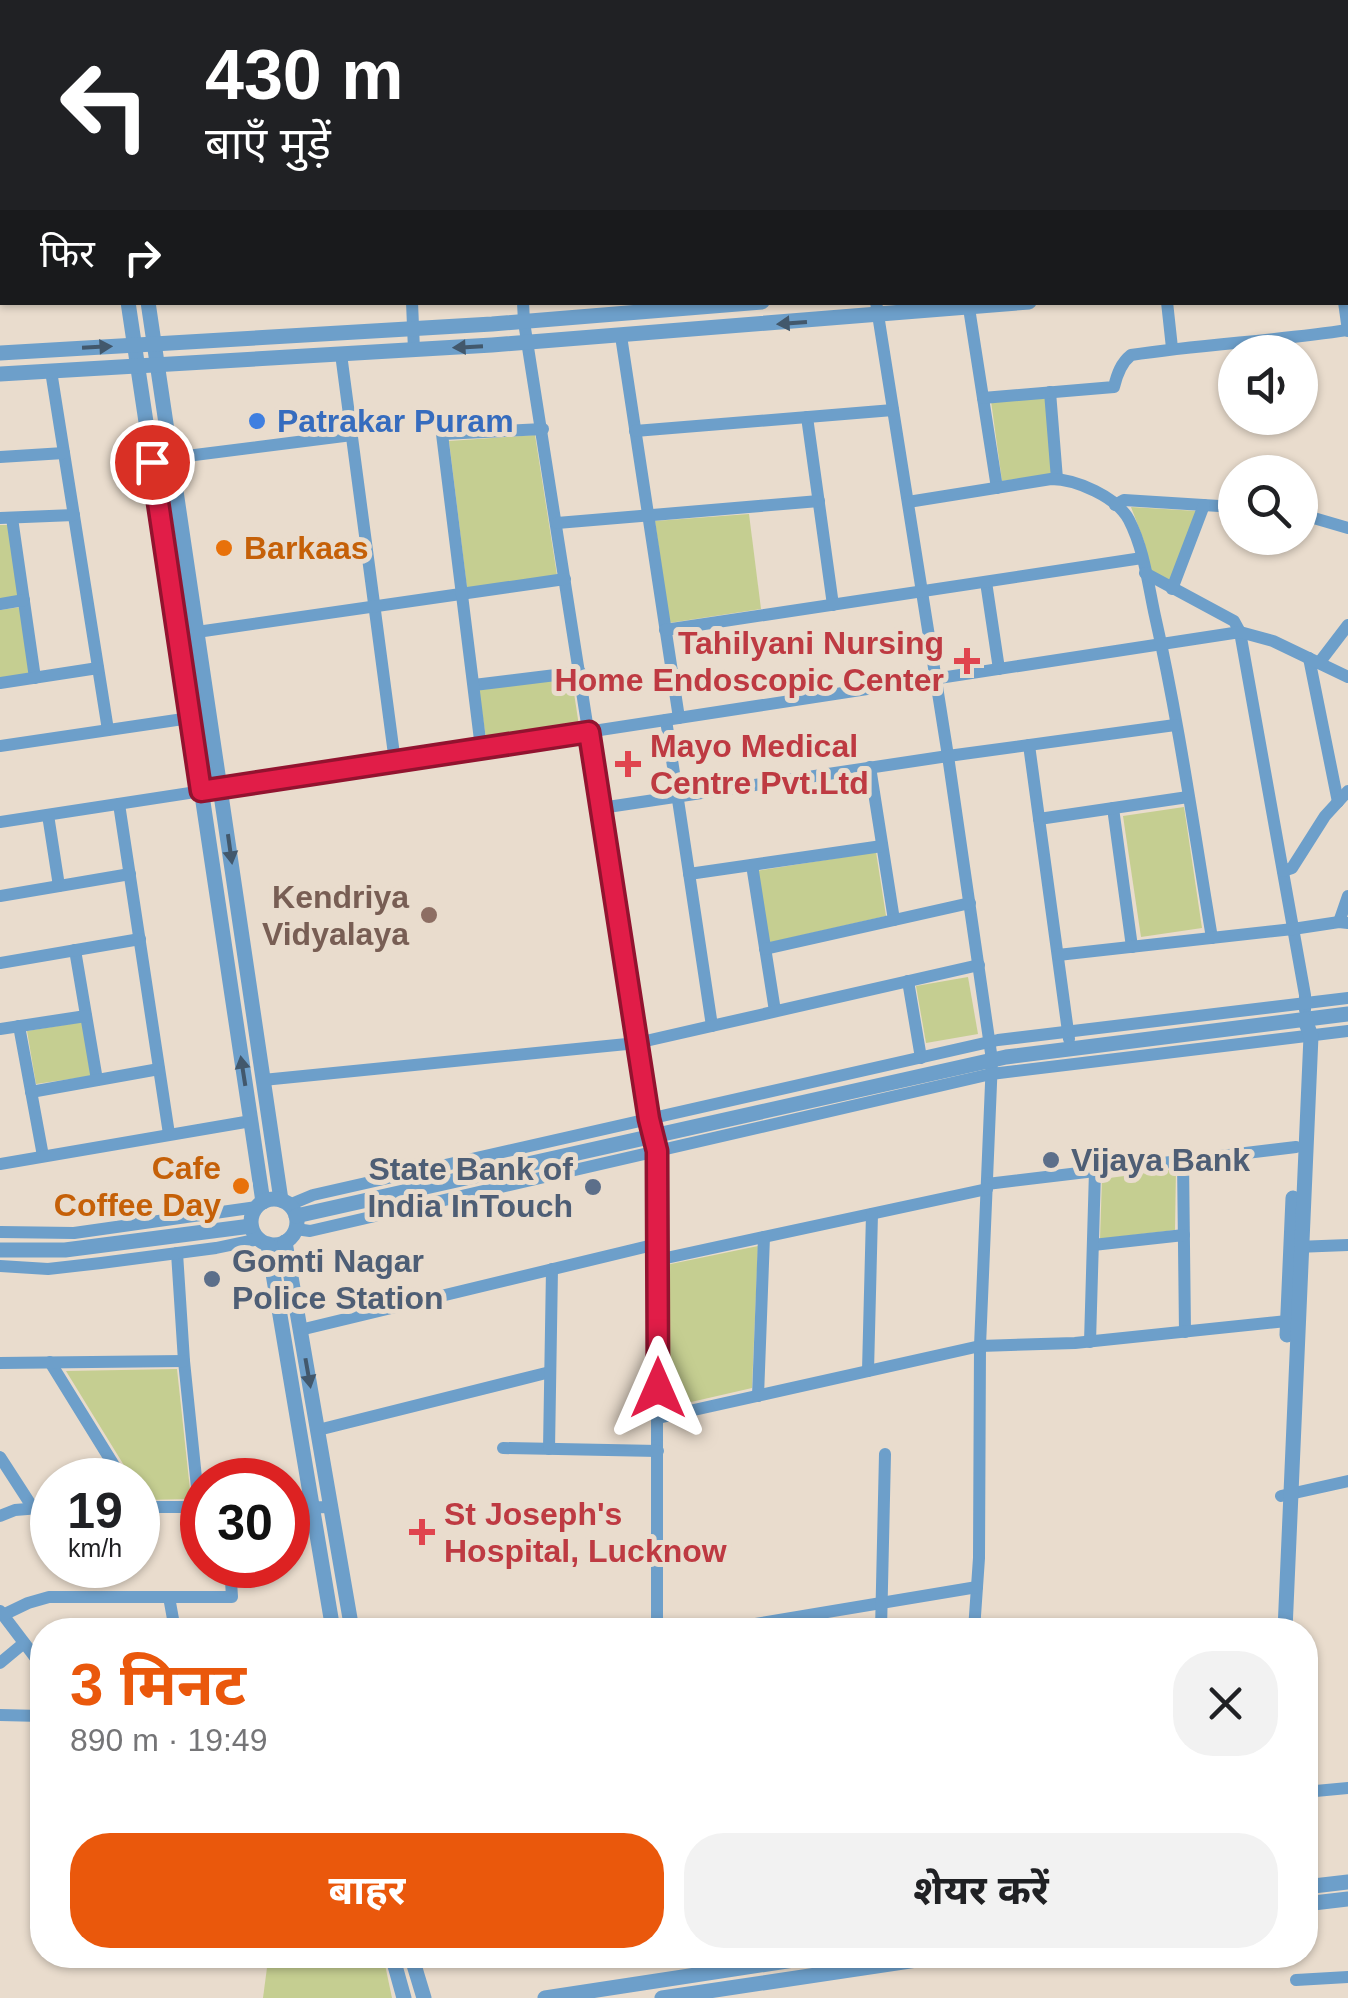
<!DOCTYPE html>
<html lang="hi">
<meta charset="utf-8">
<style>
:root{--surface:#fff;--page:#f2f2f2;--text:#202124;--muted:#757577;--accent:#ea580c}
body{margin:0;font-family:Helvetica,"Noto Sans Devanagari",sans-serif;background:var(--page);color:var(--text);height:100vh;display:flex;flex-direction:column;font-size:38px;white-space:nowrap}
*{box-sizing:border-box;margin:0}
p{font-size:32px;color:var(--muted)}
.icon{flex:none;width:55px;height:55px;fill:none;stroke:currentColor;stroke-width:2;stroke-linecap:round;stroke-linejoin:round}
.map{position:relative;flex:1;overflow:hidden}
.drawer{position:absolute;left:30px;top:1618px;width:1288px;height:350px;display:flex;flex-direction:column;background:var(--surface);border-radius:40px;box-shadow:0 2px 8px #0004}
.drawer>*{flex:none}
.banner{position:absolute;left:0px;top:0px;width:1350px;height:305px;box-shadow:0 2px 8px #0004;background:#202124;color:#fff;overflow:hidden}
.buttons{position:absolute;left:1218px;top:335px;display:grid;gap:20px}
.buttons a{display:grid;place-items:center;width:100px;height:100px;border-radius:50%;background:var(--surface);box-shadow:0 2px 8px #0004;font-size:50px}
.speed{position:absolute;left:30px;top:1458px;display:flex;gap:20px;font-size:50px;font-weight:700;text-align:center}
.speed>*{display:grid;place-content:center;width:130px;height:130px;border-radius:50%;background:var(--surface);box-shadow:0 2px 8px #0004;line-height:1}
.speed small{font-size:25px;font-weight:400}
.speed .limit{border:15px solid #d22;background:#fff;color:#111}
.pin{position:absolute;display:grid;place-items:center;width:85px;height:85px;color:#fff;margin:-42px;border:5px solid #fff;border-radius:50%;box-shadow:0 2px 10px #0007}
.me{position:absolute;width:110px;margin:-55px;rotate:0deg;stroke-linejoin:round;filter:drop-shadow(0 0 8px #0008)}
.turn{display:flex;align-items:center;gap:35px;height:210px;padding:0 40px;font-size:45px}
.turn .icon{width:130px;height:130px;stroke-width:2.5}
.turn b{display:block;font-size:70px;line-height:85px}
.then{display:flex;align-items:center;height:95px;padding:0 40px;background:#0003;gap:20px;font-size:38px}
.round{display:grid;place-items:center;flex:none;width:105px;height:105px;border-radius:40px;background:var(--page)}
.headline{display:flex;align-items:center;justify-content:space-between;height:170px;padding:0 40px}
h1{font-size:60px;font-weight:700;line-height:75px;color:var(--accent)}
.button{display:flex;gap:20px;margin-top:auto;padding:20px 40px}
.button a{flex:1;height:115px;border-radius:40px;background:var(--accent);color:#fff;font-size:40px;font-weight:700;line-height:115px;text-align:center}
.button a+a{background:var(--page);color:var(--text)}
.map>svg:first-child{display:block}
</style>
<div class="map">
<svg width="1348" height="1998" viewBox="0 0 1348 1998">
<rect width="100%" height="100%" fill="#e9dccd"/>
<g fill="#c5ce91">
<path d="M 1046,398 L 1052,474 L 1002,481 L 991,401 Z"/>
<path d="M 535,435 L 557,575 L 467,588 L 449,441 Z"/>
<path d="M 1131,507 L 1197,511 L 1170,582 L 1151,571 L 1144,541 Z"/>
<path d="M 749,514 L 761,609 L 669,623 L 655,521 Z"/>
<path d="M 0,525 L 8,525 L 18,596 L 0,599 Z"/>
<path d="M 21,607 L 30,674 L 0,678 L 0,610 Z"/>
<path d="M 571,673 L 579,726 L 486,738 L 478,686 Z"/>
<path d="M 1184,807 L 1202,928 L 1141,937 L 1123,816 Z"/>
<path d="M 876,852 L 886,916 L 768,943 L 756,871 Z"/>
<path d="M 968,977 L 978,1034 L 926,1043 L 916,986 Z"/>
<path d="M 82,1022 L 91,1076 L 36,1084 L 27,1031 Z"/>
<path d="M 1176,1169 L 1175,1230 L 1100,1239 L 1102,1179 Z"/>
<path d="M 758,1246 L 752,1388 L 665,1408 L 666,1265 Z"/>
<path d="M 177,1369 L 191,1499 L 146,1500 L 138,1487 L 138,1480 L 133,1480 L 66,1371 Z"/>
<path d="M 303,1955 L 383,1955 L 392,1998 L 263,1998 L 268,1960 Z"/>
</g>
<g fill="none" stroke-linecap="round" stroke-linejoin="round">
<g stroke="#6d9fca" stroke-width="12">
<path d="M 11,0 L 11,2"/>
<path d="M 215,0 L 215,2"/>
<path d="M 396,0 L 396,2"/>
<path d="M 505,0 L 505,2"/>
<path d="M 583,0 L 583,2"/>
<path d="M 684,0 L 684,2"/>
<path d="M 761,0 L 761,2"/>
<path d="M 942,0 L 942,2"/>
<path d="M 1020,0 L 1020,2"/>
<path d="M 1164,0 L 1164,2"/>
<path d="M 343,2 L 378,0"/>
<path d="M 1307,2 L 1348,0"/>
<path d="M 0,44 L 2,44"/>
<path d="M 0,117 L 2,116"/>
<path d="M 0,193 L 2,193"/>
<path d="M 0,277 L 2,277"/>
<path d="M 412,302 L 414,350"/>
<path d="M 523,302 L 524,322 L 649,1119 L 657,1151 L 657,1630"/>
<path d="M 876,302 L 948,756 L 992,1060 L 980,1346 L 979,1558 L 974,1630"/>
<path d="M 1167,302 L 1172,348"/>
<path d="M 1344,302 L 1348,331"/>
<path d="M 969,308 L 997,488"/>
<path d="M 621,336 L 679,718"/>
<path d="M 341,354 L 395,762"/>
<path d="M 51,371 L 108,730"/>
<path d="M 1050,392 L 1057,479"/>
<path d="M 983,398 L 1114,387 C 1117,374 1121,363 1131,355 C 1203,344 1276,341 1348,330"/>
<path d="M 807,417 L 833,605"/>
<path d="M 635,431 L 893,410"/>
<path d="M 0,457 L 64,453"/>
<path d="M 171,458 L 352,435"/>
<path d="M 908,502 L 1051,479 C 1076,479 1117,497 1129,520 C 1144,549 1148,584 1155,616 C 1179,722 1194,831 1212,938"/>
<path d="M 1115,505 L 1124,500 L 1235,507"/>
<path d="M 1300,514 L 1348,528"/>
<path d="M 0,518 L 74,515"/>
<path d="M 12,518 L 35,678"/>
<path d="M 557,523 L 819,501"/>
<path d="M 1145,573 L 1234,621 L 1240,632 L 1305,995 L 1305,1010"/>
<path d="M 986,582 L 999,669"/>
<path d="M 1172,589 L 1204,505"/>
<path d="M 0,604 L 24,600"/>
<path d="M 665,630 L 1142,558"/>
<path d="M 197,632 L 565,579"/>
<path d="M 1309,658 L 1338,802"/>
<path d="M 1319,663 L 1348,625"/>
<path d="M 0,683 L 98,668"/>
<path d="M 474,685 L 580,672"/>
<path d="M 666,720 L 712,1026"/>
<path d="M 1029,745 L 1069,1039"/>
<path d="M 0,746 L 190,718"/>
<path d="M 481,748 L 442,434 L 543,429"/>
<path d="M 870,767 L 894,920"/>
<path d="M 119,804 L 169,1134"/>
<path d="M 601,808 L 948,756 L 1175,725"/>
<path d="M 1113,808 L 1132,947"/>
<path d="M 48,815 L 59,886"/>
<path d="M 1039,819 L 1188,797"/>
<path d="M 0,822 L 1240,632 L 1273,641 L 1348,677"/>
<path d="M 752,865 L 775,1011"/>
<path d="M 1283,871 L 1292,868 L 1325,816 L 1348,791"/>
<path d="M 689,874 L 882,846"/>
<path d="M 0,896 L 130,874"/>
<path d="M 1339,922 L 1348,896"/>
<path d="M 765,949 L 970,903"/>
<path d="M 75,950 L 97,1080"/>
<path d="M 1058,955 L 1293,929 L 1339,922 L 1348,923"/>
<path d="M 0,963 L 140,939"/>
<path d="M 908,981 L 921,1058"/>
<path d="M 19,1026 L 43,1156"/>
<path d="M 0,1029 L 86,1016"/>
<path d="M 263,1080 L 637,1043 L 979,965"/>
<path d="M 31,1092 L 159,1069"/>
<path d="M 1183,1160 L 1185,1332"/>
<path d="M 0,1164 L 251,1121"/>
<path d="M 987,1184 L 1296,1147"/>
<path d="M 289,1205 L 313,1195 L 998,1040 L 1348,998"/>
<path d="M 296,1229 L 310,1231 L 991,1074 L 1348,1031"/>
<path d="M 0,1232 L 74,1233 L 257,1207"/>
<path d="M 1093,1245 L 1184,1235"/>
<path d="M 1296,1247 L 1348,1245"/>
<path d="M 177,1253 L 184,1361 L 199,1507"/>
<path d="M 657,1260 L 987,1189"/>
<path d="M 0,1266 L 48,1269 L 101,1263 L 216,1248 L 259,1239"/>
<path d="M 300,1330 L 657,1244"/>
<path d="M 1090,1342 L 1095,1171"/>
<path d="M 50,1362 L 123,1480"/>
<path d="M 0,1363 L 184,1361"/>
<path d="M 868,1371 L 872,1214"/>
<path d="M 758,1396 L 764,1237"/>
<path d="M 658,1418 L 980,1346 L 1075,1343 L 1287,1321"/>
<path d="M 318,1430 L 550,1372"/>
<path d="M 503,1448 L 658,1451"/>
<path d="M 549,1449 L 552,1269"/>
<path d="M 0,1457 L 33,1508"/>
<path d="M 1281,1496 L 1348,1481"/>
<path d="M 138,1507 L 202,1507"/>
<path d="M 288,1508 L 331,1507"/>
<path d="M 0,1516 L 15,1510 L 52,1507"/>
<path d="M 169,1597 L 175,1630"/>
<path d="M 0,1611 L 38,1661 L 42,1661"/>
<path d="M 3,1615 L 28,1603 L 49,1597 L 232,1597 L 230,1565"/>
<path d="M 719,1630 L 977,1587"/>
<path d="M 881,1630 L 885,1454"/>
<path d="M 0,1663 L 24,1643"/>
<path d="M 0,1715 L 42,1716"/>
<path d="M 1305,1792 L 1348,1788"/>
<path d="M 1296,1980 L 1348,1977"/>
</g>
<g stroke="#6d9fca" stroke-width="15">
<path d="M 84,0 L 84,2"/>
<path d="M 103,0 L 104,2"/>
<path d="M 128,302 L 263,1202"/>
<path d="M 148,302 L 281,1200"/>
<path d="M 0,353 L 492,324 L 762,302"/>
<path d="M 0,374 L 492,345 L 1029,302"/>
<circle cx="274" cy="1222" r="23"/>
<path d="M 296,1216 L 1006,1057 L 1348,1014"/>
<path d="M 285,1242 L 352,1630"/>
<path d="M 268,1244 L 333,1630"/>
<path d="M 0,1250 L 65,1250 L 251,1226"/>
<path d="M 1287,1335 L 1293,1198"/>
<path d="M 1285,1630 L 1311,1036 L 1305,1020"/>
<path d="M 1305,1887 L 1348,1882"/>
<path d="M 1305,1904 L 1348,1899"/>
<path d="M 392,1955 L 404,1998"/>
<path d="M 411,1955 L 424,1998"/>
<path d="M 545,1998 L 826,1955"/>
<path d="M 662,1998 L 950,1955"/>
</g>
</g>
<defs><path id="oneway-solid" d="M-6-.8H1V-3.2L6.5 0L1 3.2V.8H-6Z" transform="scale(2.5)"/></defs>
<g fill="#42586c">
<use href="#oneway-solid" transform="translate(792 323) rotate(176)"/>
<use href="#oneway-solid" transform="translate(97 347) rotate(-3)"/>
<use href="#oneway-solid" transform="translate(468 347) rotate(177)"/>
<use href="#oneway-solid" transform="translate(230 849) rotate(82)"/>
<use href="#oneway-solid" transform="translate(243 1071) rotate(-99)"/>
<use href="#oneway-solid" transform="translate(308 1373) rotate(80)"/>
</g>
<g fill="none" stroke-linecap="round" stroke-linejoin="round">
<defs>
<path id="route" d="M 152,462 L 201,791 L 589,732 L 649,1119 L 657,1151 L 658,1388"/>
</defs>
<use href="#route" stroke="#92132f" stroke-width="25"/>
<use href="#route" stroke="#e11d48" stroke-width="18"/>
</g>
<circle fill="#3f7fe0" stroke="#e9dccd" stroke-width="4" cx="257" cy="421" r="10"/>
<g fill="#e8710a" stroke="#e9dccd" stroke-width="4">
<circle cx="224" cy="548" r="10"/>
<circle cx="241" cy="1186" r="10"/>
</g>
<g fill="#e0444e" stroke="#e9dccd" stroke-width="4">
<path d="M962 646h10v10h10v10h-10v10h-10v-10h-10v-10h10z"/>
<path d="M623 749h10v10h10v10h-10v10h-10v-10h-10v-10h10z"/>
<path d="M417 1517h10v10h10v10h-10v10h-10v-10h-10v-10h10z"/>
</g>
<circle fill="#8d6e63" stroke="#e9dccd" stroke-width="4" cx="429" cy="915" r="10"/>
<g fill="#5c6f8a" stroke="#e9dccd" stroke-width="4">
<circle cx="1051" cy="1160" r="10"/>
<circle cx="593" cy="1187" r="10"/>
<circle cx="212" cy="1279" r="10"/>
</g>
<g text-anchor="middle" stroke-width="10" stroke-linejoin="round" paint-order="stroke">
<g font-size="32" font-weight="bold" fill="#366cbe" stroke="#e9dccd" text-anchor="start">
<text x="277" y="432">Patrakar Puram</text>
</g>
<g font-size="32" font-weight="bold" fill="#c56008" stroke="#e9dccd" text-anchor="start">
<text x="244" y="559">Barkaas</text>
<text x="221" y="1179" text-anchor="end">Cafe<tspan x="221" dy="37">Coffee Day</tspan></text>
</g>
<g font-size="32" font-weight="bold" fill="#be3a42" stroke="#e9dccd" text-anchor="start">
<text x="944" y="654" text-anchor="end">Tahilyani Nursing<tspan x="944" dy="37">Home Endoscopic Center</tspan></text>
<text x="650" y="757">Mayo Medical<tspan x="650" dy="37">Centre Pvt.Ltd</tspan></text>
<text x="444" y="1525">St Joseph's<tspan x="444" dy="37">Hospital, Lucknow</tspan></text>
</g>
<g font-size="32" font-weight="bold" fill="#785e54" stroke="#e9dccd" text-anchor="end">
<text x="409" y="908">Kendriya<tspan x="409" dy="37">Vidyalaya</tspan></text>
</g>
<g font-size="32" font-weight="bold" fill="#4e5e75" stroke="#e9dccd" text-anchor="start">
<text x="1071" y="1171">Vijaya Bank</text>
<text x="573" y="1180" text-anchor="end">State Bank of<tspan x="573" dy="37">India InTouch</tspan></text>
<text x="232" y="1272">Gomti Nagar<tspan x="232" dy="37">Police Station</tspan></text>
</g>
</g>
</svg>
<div class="buttons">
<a><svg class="icon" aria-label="sound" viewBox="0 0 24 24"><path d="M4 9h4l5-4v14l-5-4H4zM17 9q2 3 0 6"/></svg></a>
<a><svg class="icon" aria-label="search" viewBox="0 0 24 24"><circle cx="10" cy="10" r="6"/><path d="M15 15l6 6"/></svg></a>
</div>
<div class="speed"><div>19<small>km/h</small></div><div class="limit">30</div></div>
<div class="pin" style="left:152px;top:462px;background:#d93025"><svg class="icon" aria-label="arrive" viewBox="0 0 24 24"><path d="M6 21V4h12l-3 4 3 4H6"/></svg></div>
<svg class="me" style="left:658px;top:1388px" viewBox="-20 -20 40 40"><path d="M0-17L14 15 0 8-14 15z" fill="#e11d48" stroke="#fff" stroke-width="4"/></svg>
<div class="banner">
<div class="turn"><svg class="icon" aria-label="left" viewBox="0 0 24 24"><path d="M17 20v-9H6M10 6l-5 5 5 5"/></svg><div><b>430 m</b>बाएँ मुड़ें</div></div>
<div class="then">फिर<svg class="icon" aria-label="right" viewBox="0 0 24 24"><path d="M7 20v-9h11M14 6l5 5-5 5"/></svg></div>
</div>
<section class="drawer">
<div class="headline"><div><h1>3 मिनट</h1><p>890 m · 19:49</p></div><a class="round"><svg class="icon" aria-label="close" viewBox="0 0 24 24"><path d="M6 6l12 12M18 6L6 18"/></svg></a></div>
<div class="button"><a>बाहर</a><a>शेयर करें</a></div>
</section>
</div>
